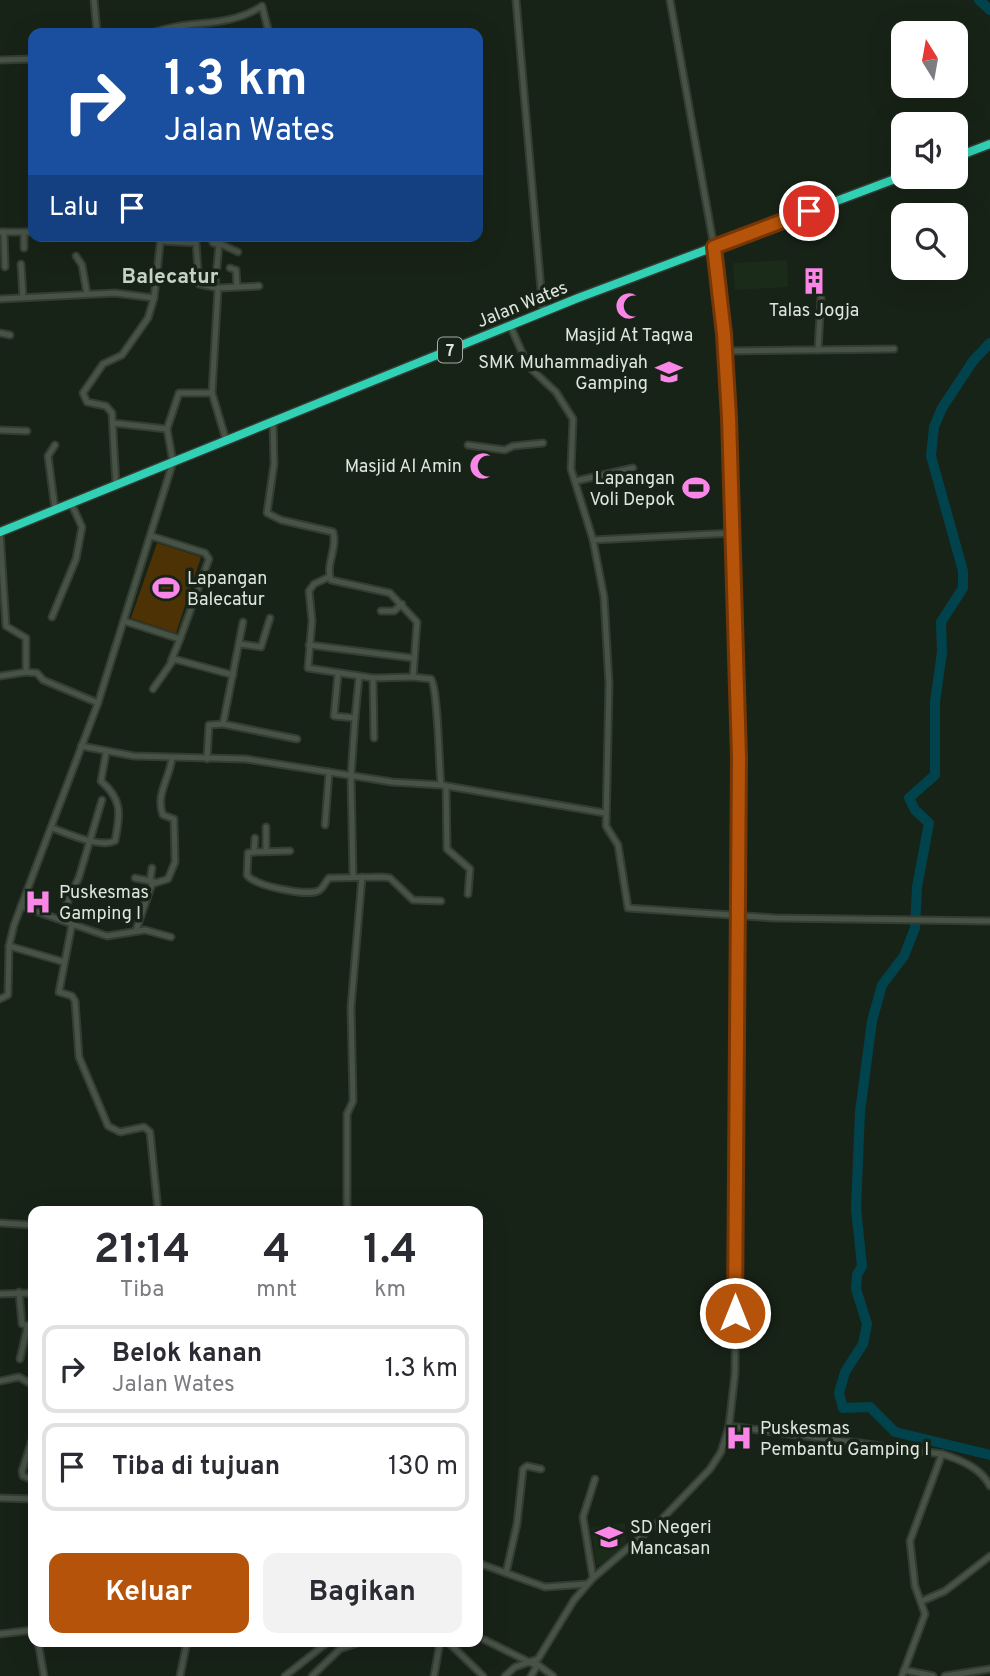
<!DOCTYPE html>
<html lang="id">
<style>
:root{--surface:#fff;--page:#f2f2f3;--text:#2b2b33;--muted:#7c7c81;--line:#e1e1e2;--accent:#b45309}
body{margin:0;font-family:Overpass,sans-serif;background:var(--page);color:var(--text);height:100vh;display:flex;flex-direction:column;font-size:26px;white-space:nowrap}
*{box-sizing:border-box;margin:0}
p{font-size:23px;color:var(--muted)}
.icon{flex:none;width:38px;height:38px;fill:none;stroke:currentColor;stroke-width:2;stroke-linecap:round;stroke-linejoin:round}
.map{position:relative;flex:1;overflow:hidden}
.side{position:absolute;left:28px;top:1206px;width:455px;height:441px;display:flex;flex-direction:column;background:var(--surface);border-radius:14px;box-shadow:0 7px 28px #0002}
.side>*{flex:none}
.guide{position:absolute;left:28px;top:28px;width:455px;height:214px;border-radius:14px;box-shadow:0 7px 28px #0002;background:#1a4fa0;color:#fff;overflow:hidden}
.needle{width:46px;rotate:349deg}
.fabs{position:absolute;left:891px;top:21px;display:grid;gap:14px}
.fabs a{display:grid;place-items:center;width:77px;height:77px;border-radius:14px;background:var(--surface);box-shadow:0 7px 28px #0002;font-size:35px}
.pin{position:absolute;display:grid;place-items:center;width:60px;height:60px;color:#fff;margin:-30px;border:4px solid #fff;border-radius:50%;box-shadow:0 2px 7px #0007}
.me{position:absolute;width:77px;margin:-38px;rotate:0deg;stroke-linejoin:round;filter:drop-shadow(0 0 5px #0008)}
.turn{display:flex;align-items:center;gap:24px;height:147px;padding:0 21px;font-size:32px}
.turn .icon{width:91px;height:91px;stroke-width:2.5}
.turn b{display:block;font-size:49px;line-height:60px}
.then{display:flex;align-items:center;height:66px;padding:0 21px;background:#0003;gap:14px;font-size:26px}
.eta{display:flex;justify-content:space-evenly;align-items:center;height:119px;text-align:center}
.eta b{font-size:42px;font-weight:700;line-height:49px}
.cta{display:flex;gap:14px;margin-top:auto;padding:14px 21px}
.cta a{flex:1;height:80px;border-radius:14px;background:var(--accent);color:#fff;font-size:28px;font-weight:700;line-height:80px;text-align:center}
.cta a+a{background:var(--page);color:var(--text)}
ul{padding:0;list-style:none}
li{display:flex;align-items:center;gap:21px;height:88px;margin:0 14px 10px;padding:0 7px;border:4px solid var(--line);border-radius:14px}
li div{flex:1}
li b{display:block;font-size:26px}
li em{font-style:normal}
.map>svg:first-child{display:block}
</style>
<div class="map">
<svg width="990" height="1676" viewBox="0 0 990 1676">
<rect width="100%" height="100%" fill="#182317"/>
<g fill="#1a2b1a">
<path d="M 787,260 L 788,287 L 735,290 L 733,263 Z"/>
<path d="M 625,1523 L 626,1546 L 597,1566 L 591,1528 Z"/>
</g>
<path fill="#4c3204" d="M 157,543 L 201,557 L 176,633 L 131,618 Z"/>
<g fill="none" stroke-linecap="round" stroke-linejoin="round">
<g stroke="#00434c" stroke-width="10">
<path d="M 979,0 L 990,10"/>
<path d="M 990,343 L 973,361 L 942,408 L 934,427 L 931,456 L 963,571 L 963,588 L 941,622 L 942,652 L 935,702 L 935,775 L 909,798 L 915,810 L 929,823 L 917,887 L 915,928 L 904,956 L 882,985 L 872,1021 L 860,1112 L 856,1208 L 862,1266 L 857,1275 L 856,1289 L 867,1324 L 863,1344 L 845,1372 L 839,1393 L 843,1408 L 870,1407 L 895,1432 L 990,1455"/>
</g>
<defs>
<g id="minor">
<path d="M 94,0 L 97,33"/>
<path d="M 516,0 L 543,313"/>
<path d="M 152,33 C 189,19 227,29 262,6 L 269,33"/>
<path d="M 0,60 L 33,59"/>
<path d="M 0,232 L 33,232"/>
<path d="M 4,232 L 5,267"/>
<path d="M 24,232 L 24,248"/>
<path d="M 212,236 L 213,243 L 219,245 L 215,287"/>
<path d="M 161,241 L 196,243 L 199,284 L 218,288 L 259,286"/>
<path d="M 218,243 L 238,252"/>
<path d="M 76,256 L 82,265 L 87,294"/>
<path d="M 21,264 L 23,297"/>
<path d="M 230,268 L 236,270 L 237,287"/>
<path d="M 218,288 L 212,393 L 226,440"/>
<path d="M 0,299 L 115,293 L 154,298"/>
<path d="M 510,325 L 528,366 L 556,392 L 573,419 L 571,469 L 593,540 L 604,597 L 609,684 L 606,826 L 618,845 L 628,908 L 775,918 L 990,921"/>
<path d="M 0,333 L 10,335"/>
<path d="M 818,350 L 821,298"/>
<path d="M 726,351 L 894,349"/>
<path d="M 273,421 L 274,464 L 267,513 L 281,520 L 333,532 C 338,548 325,565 331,580 L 390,593 L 417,622 L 413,677 L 431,679 C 438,688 439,767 441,785"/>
<path d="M 167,429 L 179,393 L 212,393"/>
<path d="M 0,430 L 27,431"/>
<path d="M 55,445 L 48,456 L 55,509"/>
<path d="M 468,445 L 505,450 L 513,446 L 543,443"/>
<path d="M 576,481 L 633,468"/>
<path d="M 116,485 L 112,413 L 106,406 L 87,402 L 83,393 L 103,364 L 122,355 L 148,318 L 154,298 L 161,236"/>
<path d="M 0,533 L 6,626 L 26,638 L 26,672 L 37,673 L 43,680 L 98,703"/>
<path d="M 593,540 L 733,533"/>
<path d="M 329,577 L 314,584 L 309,591 L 312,621 L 308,668 L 373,678 L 413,677"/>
<path d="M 381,611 L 394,611 L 402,604"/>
<path d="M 52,617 L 76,559 L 82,527 L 71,503"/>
<path d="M 124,621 L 180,639 L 209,559 L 205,553 L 151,536"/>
<path d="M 240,644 L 261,647 L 270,618"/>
<path d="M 309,645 L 413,658"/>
<path d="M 171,661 L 180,639"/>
<path d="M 338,674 L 334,716 L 355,718 L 351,776 L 353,876"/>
<path d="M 0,676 L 26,672"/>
<path d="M 373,678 L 374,738"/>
<path d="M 153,689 L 174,659 L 233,675"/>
<path d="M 355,718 L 359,677"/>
<path d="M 223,724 L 297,739"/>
<path d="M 81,746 L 134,756 L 246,759 L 392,782 L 441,785 L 605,813"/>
<path d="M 207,759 L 209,725 L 223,724 L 243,622"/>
<path d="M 446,786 L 447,849 L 470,869 L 468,894"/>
<path d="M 325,825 L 329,772"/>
<path d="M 266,827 L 266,851"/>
<path d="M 52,828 C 69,834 99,848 115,841 C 120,814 123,800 101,781 L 106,753"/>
<path d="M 255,838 L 254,852 L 248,853 L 247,875 C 254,886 306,896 318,891 C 323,889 325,882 329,878 L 383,877 L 390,878 L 413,900 L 441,901"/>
<path d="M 254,852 L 290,851"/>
<path d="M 135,878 L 155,882"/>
<path d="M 150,881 L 152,868"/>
<path d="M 21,906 L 72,924 L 59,992 L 72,996 L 75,1001 L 79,1057 L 108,1126 L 120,1132 L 144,1127 L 150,1132 L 158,1211"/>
<path d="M 60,919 L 79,877 L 102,800"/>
<path d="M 72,924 L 107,936 L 145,930 L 171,937"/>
<path d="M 136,930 L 152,884 L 168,879 L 175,862 L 174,819 L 163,815 C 155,795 170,777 172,758"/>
<path d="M 9,946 L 64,962"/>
<path d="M 0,999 L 8,995 L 9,946 L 14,925 L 98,703 L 173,462 L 167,429 L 113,423"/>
<path d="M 347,1211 L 347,1114 L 353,1101 L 351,1007 L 362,877"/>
<path d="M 0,1223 L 33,1225"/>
<path d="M 19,1292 L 22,1324 L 33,1327"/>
<path d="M 0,1294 L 33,1293"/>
<path d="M 20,1359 L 27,1328"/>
<path d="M 0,1381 L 19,1377 L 33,1385"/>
<path d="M 729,1426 L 942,1454 C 961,1460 981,1468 990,1486"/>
<path d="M 33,1437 L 22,1471 L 23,1476 L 33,1480"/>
<path d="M 0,1498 L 33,1499"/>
<path d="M 478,1563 L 545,1587 L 587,1584"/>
<path d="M 506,1573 L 517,1524 L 523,1469 L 527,1466 L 541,1469"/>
<path d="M 593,1578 L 583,1517 L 595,1479"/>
<path d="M 922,1601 L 945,1591 L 990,1556"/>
<path d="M 0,1634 L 33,1630"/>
<path d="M 485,1640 L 537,1666 L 531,1676"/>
<path d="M 38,1642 L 44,1676"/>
<path d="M 448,1642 L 483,1676"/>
<path d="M 537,1664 L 553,1676"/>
<path d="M 904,1670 L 933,1676"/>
<path d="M 180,1676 L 187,1642"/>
<path d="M 285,1676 L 328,1642"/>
<path d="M 312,1676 L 340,1649 L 360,1642"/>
<path d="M 434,1676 L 440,1642"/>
<path d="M 505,1676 L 515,1667 L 538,1659 L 574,1600 L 593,1578 L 662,1519 L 710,1469 L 721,1452 L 729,1426 L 735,1373 L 739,757 L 729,417 L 724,334 L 714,247 L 670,0"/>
<path d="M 902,1676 L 925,1614 L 915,1586 L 910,1541 L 942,1454"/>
<path d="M 945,1676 L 990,1669"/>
</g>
<g id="highway">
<path d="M 956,157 L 990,144"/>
<path d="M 0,532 L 578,298 L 903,176"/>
</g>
</defs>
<use href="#minor" stroke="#343c33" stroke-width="9"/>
<use href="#highway" stroke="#343c33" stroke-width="11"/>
<use href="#minor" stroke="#465345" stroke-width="5"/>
<use href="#highway" stroke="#30d1b4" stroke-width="8"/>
</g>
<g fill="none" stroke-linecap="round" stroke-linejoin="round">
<defs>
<path id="route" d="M 735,1313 L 739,757 L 729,417 L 724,334 L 714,247 L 809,211"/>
</defs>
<use href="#route" stroke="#753606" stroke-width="18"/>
<use href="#route" stroke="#b45309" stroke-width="12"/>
</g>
<defs>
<symbol id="building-bare" viewBox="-9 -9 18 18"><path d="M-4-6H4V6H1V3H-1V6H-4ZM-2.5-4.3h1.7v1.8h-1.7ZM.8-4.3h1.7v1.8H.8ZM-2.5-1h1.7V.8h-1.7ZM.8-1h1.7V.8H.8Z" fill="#fa87e7" stroke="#182317" stroke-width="2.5" paint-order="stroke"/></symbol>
<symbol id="mosque-bare" viewBox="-9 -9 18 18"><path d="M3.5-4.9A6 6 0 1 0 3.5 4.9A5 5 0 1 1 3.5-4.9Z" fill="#fa87e7" stroke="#182317" stroke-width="2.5" paint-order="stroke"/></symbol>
<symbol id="school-bare" viewBox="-9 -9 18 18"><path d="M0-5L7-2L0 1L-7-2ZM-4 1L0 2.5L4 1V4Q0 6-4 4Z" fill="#fa87e7" stroke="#182317" stroke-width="2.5" paint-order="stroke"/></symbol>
<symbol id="stadium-bare" viewBox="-9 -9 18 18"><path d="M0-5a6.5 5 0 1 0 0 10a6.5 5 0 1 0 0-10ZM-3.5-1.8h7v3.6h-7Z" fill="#fa87e7" stroke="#182317" stroke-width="2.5" paint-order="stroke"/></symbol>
<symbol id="hospital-bare" viewBox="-9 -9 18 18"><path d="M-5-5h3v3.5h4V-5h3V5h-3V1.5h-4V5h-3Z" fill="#fa87e7" stroke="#182317" stroke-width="2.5" paint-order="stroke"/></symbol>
</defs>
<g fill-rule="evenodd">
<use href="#building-bare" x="795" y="262" width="38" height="38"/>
<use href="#mosque-bare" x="610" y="287" width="38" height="38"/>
<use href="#school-bare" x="650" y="353" width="38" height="38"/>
<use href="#mosque-bare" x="464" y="447" width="38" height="38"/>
<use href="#stadium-bare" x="677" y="469" width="38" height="38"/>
<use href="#stadium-bare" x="147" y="569" width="38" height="38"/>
<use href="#hospital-bare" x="19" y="883" width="38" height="38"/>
<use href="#hospital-bare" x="720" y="1419" width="38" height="38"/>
<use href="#school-bare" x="590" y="1518" width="38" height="38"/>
</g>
<g text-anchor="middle" stroke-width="7" stroke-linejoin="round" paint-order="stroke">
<rect fill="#182317" stroke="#a3aca2" stroke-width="2" x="438" y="337.5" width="24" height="25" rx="5"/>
<g font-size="16" font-weight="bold" fill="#dee6dd">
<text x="450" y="356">7</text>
</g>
<g font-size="18" fill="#dee6dd" stroke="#182317">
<text transform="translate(522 304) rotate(-22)" y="6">Jalan Wates</text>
</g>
<g font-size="18" fill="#dee6dd" stroke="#182317" text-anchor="start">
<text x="814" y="316" text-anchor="middle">Talas Jogja</text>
<text x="629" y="341" text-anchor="middle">Masjid At Taqwa</text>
<text x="648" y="368" text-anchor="end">SMK Muhammadiyah<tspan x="648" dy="21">Gamping</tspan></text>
<text x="462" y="472" text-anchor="end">Masjid Al Amin</text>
<text x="675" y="484" text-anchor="end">Lapangan<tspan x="675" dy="21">Voli Depok</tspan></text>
<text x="187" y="584">Lapangan<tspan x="187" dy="21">Balecatur</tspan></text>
<text x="59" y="898">Puskesmas<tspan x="59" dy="21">Gamping I</tspan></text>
<text x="760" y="1434">Puskesmas<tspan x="760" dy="21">Pembantu Gamping I</tspan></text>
<text x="630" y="1533">SD Negeri<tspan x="630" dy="21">Mancasan</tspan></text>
</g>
<g font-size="21" font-weight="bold" fill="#c4d4c3" stroke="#182317">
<text x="170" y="283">Balecatur</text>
</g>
</g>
</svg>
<div class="fabs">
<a><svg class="needle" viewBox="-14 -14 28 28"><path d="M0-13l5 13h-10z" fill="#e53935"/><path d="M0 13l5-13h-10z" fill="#7c7c81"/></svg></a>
<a><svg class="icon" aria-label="sound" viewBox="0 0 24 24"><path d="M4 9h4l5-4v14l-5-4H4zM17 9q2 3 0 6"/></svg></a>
<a><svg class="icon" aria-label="search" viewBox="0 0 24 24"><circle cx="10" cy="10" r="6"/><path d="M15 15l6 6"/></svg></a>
</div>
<div class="pin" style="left:809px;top:211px;background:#d93025"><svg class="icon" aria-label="arrive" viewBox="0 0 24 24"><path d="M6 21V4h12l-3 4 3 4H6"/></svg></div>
<svg class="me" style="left:735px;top:1313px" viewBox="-20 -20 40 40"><circle r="17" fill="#b45309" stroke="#fff" stroke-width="3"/><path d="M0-11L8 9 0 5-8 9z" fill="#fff"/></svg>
<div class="guide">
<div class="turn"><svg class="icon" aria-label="right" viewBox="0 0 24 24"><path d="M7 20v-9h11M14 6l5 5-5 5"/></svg><div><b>1.3 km</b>Jalan Wates</div></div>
<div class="then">Lalu<svg class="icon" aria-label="arrive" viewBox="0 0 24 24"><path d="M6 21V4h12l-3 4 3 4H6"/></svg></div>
</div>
<section class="side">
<div class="eta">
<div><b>21:14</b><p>Tiba</p></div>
<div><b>4</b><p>mnt</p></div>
<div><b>1.4</b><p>km</p></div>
</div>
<ul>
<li><svg class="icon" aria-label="right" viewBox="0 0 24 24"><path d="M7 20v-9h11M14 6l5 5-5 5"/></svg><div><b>Belok kanan</b><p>Jalan Wates</p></div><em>1.3 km</em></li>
<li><svg class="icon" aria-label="arrive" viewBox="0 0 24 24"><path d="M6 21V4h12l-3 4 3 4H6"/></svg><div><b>Tiba di tujuan</b></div><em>130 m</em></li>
</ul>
<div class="cta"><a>Keluar</a><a>Bagikan</a></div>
</section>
</div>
